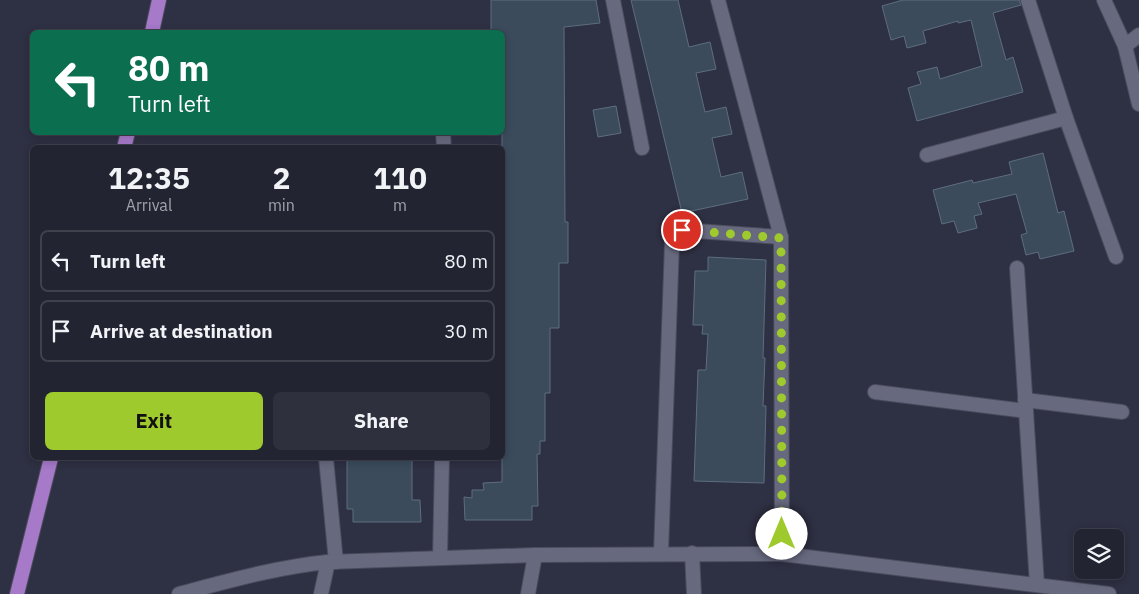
<!DOCTYPE html>
<style>
:root{--surface:#222432;--page:#2e303e;--text:#f1f3f6;--muted:#a2a4ac;--line:#3f414d;--accent:#9fca2d}
body{margin:0;font-family:"IBM Plex Sans",sans-serif;background:var(--page);color:var(--text);height:100vh;display:flex;flex-direction:column;font-size:19px;white-space:nowrap}
*{box-sizing:border-box;margin:0}
p{font-size:16px;color:var(--muted)}
.icon{flex:none;width:28px;height:28px;fill:none;stroke:currentColor;stroke-width:2;stroke-linecap:round;stroke-linejoin:round}
.map{position:relative;flex:1;overflow:hidden}
.drawer{position:absolute;left:30px;top:145px;width:475px;height:315px;display:flex;flex-direction:column;background:var(--surface);border-radius:8px;box-shadow:0 2px 8px #0003,0 0 0 1px var(--line)}
.drawer>*{flex:none}
.banner{position:absolute;left:30px;top:30px;width:475px;height:105px;border-radius:8px;box-shadow:0 2px 8px #0003,0 0 0 1px var(--line);background:#0b6e4f;color:#fff;overflow:hidden}
.tools{position:absolute;left:1074px;top:529px;display:grid;gap:10px}
.tools a{display:grid;place-items:center;width:50px;height:50px;border-radius:8px;background:var(--surface);box-shadow:0 2px 8px #0003,0 0 0 1px var(--line);font-size:25px}
.pin{position:absolute;display:grid;place-items:center;width:42px;height:42px;color:#fff;margin:-21px;border:2px solid #fff;border-radius:50%;box-shadow:0 1px 5px #0007}
.me{position:absolute;width:55px;margin:-28px;rotate:0deg;stroke-linejoin:round;filter:drop-shadow(0 0 4px #0008)}
.turn{display:flex;align-items:center;gap:18px;height:105px;padding:0 15px;font-size:22px}
.turn .icon{width:65px;height:65px;stroke-width:2.5}
.turn b{display:block;font-size:35px;line-height:42px}
.eta{display:flex;justify-content:space-evenly;align-items:center;height:85px;text-align:center}
.eta b{font-size:30px;font-weight:700;line-height:35px}
.primary-button{display:flex;gap:10px;margin-top:auto;padding:10px 15px}
.primary-button a{flex:1;height:58px;border-radius:8px;background:var(--accent);color:#111;font-size:20px;font-weight:700;line-height:58px;text-align:center}
.primary-button a+a{background:var(--page);color:var(--text)}
ul{padding:0;list-style:none}
li{display:flex;align-items:center;gap:15px;height:62px;margin:0 10px 8px;padding:0 5px;border:2px solid var(--line);border-radius:8px}
li div{flex:1}
li b{display:block;font-size:19px}
li em{font-style:normal}
.map>svg:first-child{display:block}
</style>
<div class="map">
<svg width="1139" height="594" viewBox="0 0 1139 594">
<rect width="100%" height="100%" fill="#2e3043"/>
<g fill="#3b4b5c" stroke="#5d6e7f">
<path d="M 491,0 L 596,0 L 600,23 L 564,27 L 565,222 L 568,222 L 568,263 L 559,263 L 559,328 L 550,328 L 550,393 L 545,393 L 545,441 L 540,441 L 540,454 L 537,454 L 538,506 L 532,506 L 532,520 L 465,520 L 464,497 L 472,498 L 472,490 L 484,490 L 483,483 L 502,482 L 502,32 L 491,32 Z"/>
<path d="M 631,0 L 678,0 L 689,47 L 710,42 L 716,69 L 696,73 L 705,112 L 726,107 L 732,134 L 712,138 L 721,177 L 742,172 L 748,199 L 682,213 Z"/>
<path d="M 903,0 L 1019,0 L 1021,5 L 993,13 L 1006,60 L 1013,57 L 1023,92 L 917,121 L 908,88 L 921,84 L 917,72 L 937,67 L 940,79 L 982,66 L 971,20 L 958,23 L 958,21 L 923,31 L 926,43 L 907,48 L 904,36 L 891,40 L 882,6 Z"/>
<path d="M 616,106 L 621,133 L 598,137 L 593,110 Z"/>
<path d="M 1043,153 L 1058,213 L 1064,211 L 1074,251 L 1040,259 L 1038,252 L 1026,255 L 1021,235 L 1027,233 L 1016,194 L 978,203 L 982,214 L 974,216 L 977,228 L 958,233 L 954,221 L 942,224 L 933,190 L 972,180 L 973,183 L 1012,174 L 1009,162 Z"/>
<path d="M 708,257 L 766,260 L 763,358 L 765,358 L 763,406 L 766,406 L 764,483 L 694,481 L 698,370 L 706,370 L 708,334 L 702,334 L 703,325 L 693,325 L 695,271 L 708,271 Z"/>
<path d="M 347,458 L 412,458 L 412,500 L 420,500 L 421,522 L 353,522 L 353,509 L 347,509 Z"/>
</g>
<g fill="none" stroke-linecap="round" stroke-linejoin="round">
<defs>
<g id="minor">
<path d="M 613,0 L 642,148"/>
<path d="M 718,0 L 781,237 L 782,554"/>
<path d="M 1028,0 L 1066,118 L 1116,257"/>
<path d="M 1104,0 L 1125,46 L 1139,104"/>
<path d="M 1125,46 L 1139,35"/>
<path d="M 443,132 L 444,148"/>
<path d="M 927,155 L 1066,118"/>
<path d="M 1017,268 L 1037,585"/>
<path d="M 875,392 L 1026,411"/>
<path d="M 1025,400 L 1122,412"/>
<path d="M 326,458 L 336,562"/>
<path d="M 661,553 L 672,243 L 682,230 L 781,237"/>
<path d="M 692,553 L 694,594"/>
<path d="M 440,558 L 442,458"/>
<path d="M 321,594 L 328,562"/>
<path d="M 528,594 L 535,555"/>
</g>
<path id="tertiary" d="M 179,594 C 228,581 277,567 328,562 L 535,555 L 782,554 L 1109,594"/>
<g id="primary">
<path d="M 152,32 L 159,0"/>
<path d="M 124,148 L 128,132"/>
<path d="M 17,594 L 51,458"/>
</g>
</defs>
<use href="#minor" stroke="#4a4b5c" stroke-width="16"/>
<use href="#tertiary" stroke="#4a4b5c" stroke-width="16"/>
<use href="#primary" stroke="#4a4b5c" stroke-width="16"/>
<use href="#minor" stroke="#67697f" stroke-width="14"/>
<use href="#tertiary" stroke="#67697f" stroke-width="14"/>
<use href="#primary" stroke="#a679c9" stroke-width="14"/>
</g>
<g fill="none" stroke-linecap="round" stroke-linejoin="round">
<path stroke="#9fca2d" stroke-width="9" stroke-dasharray="0 16.2" d="M 682,230 L 781,238 L 782,534"/>
</g>
</svg>
<div class="tools">
<a><svg class="icon" aria-label="layers" viewBox="0 0 24 24"><path d="M12 4l9 5-9 5-9-5zM3 14l9 5 9-5"/></svg></a>
</div>
<div class="pin" style="left:682px;top:230px;background:#d93025"><svg class="icon" aria-label="arrive" viewBox="0 0 24 24"><path d="M6 21V4h12l-3 4 3 4H6"/></svg></div>
<svg class="me" style="left:782px;top:534px" viewBox="-20 -20 40 40"><circle r="19" fill="#fff"/><path d="M0-13L10 11 0 6-10 11z" fill="#9fca2d"/></svg>
<div class="banner">
<div class="turn"><svg class="icon" aria-label="left" viewBox="0 0 24 24"><path d="M17 20v-9H6M10 6l-5 5 5 5"/></svg><div><b>80 m</b>Turn left</div></div>
</div>
<section class="drawer">
<div class="eta">
<div><b>12:35</b><p>Arrival</p></div>
<div><b>2</b><p>min</p></div>
<div><b>110</b><p>m</p></div>
</div>
<ul>
<li><svg class="icon" aria-label="left" viewBox="0 0 24 24"><path d="M17 20v-9H6M10 6l-5 5 5 5"/></svg><div><b>Turn left</b></div><em>80 m</em></li>
<li><svg class="icon" aria-label="arrive" viewBox="0 0 24 24"><path d="M6 21V4h12l-3 4 3 4H6"/></svg><div><b>Arrive at destination</b></div><em>30 m</em></li>
</ul>
<div class="primary-button"><a>Exit</a><a>Share</a></div>
</section>
</div>
